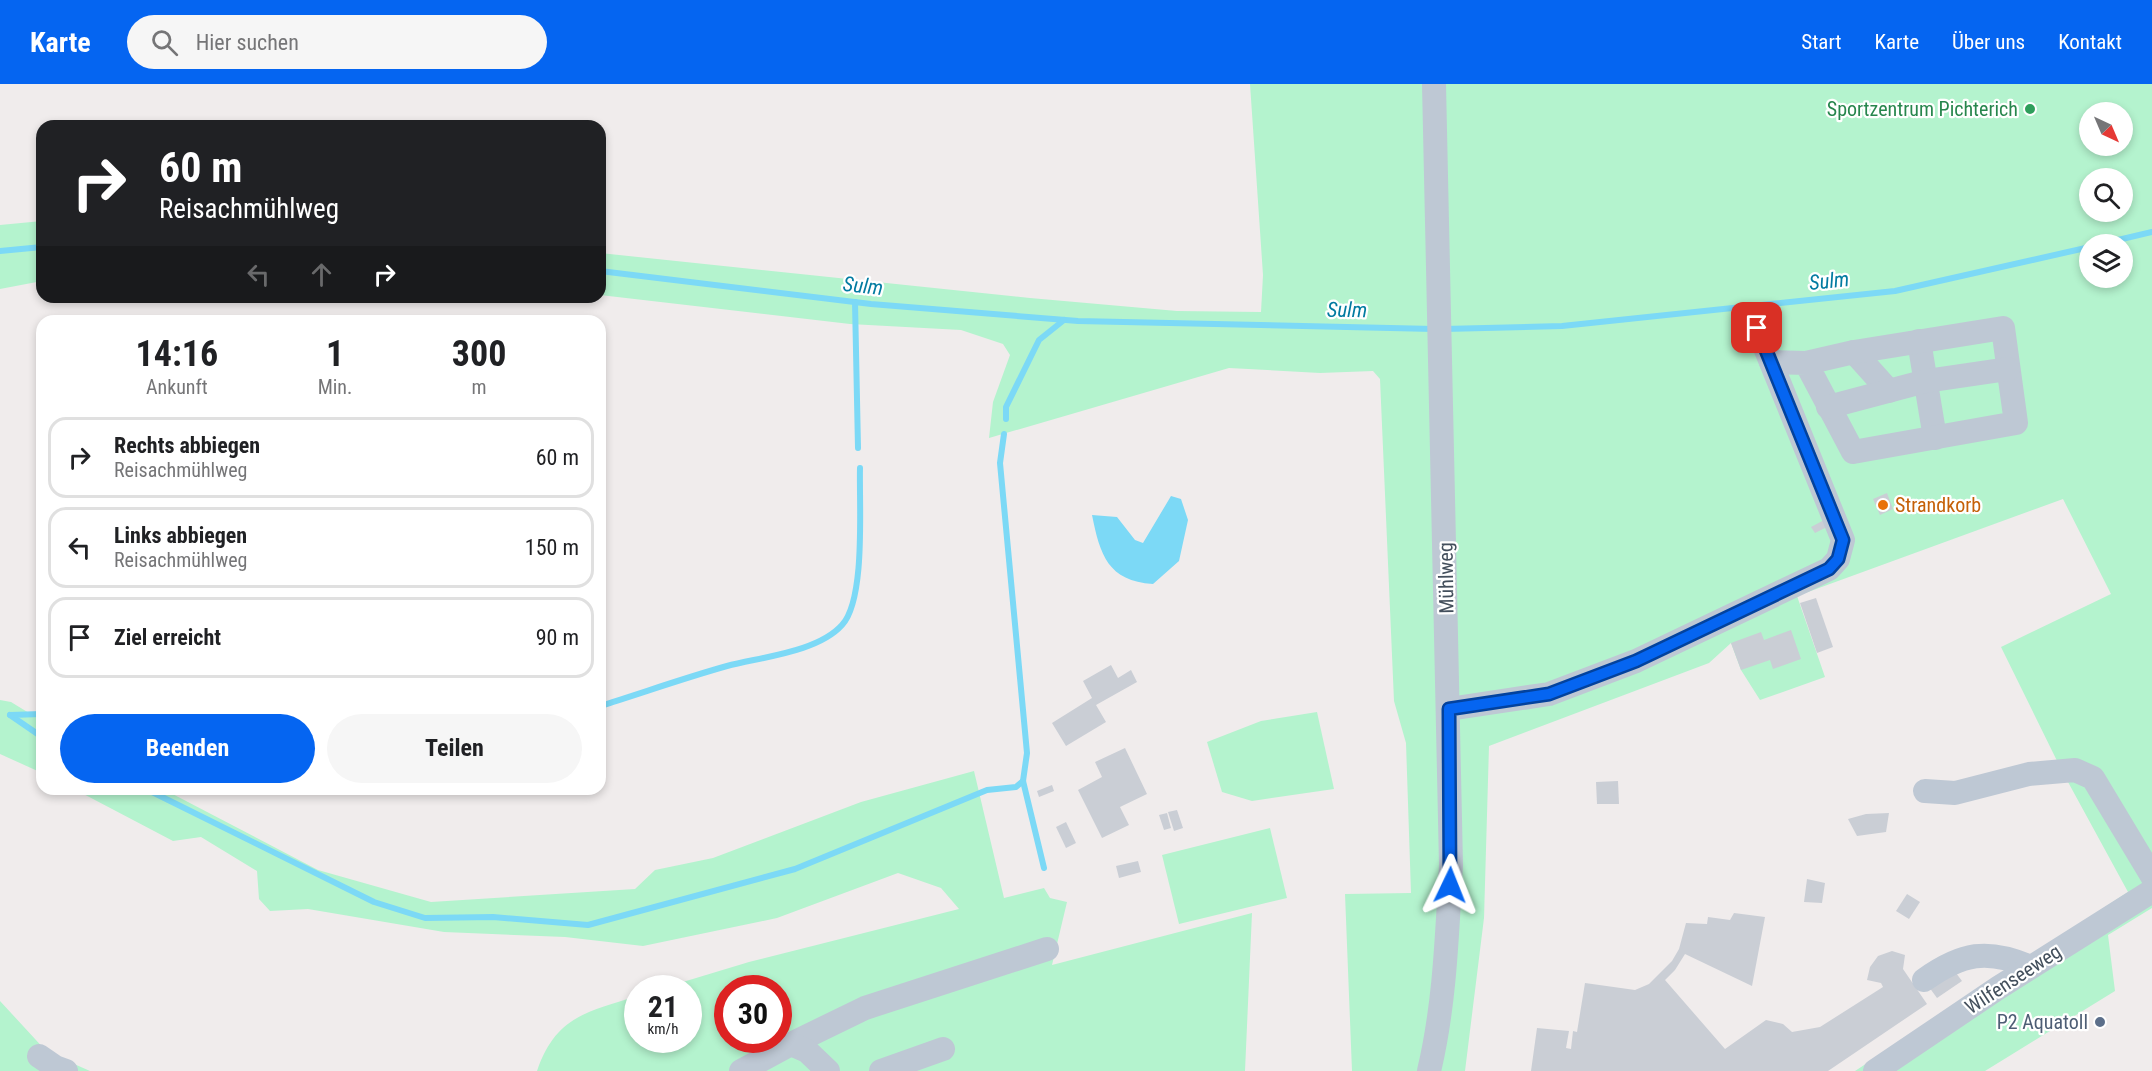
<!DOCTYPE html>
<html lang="de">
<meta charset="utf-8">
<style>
:root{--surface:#fff;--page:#f6f6f6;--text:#202124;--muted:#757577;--line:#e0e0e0;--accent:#0565f1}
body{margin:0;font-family:"Roboto Condensed",sans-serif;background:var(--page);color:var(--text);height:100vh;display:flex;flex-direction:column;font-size:22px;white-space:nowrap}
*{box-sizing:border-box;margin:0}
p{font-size:20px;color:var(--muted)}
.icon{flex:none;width:33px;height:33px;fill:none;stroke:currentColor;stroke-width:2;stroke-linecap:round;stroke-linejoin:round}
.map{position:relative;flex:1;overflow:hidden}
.side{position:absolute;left:36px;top:231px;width:570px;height:480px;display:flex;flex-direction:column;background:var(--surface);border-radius:18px;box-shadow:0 3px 9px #0003}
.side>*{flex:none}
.top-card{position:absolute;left:36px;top:36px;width:570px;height:183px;border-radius:18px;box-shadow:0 3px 9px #0003;background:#202124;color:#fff;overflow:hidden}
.needle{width:39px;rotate:136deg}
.controls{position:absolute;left:2079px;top:18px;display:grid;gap:12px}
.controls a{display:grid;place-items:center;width:54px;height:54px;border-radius:50%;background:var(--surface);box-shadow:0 3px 9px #0003;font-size:30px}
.speed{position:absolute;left:624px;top:891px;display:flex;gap:12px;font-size:30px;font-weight:700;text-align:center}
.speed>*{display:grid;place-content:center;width:78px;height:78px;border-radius:50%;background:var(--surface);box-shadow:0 3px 9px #0003;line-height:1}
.speed small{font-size:15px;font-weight:400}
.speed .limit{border:9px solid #d22;background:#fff;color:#111}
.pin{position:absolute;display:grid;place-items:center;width:51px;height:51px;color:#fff;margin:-26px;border-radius:12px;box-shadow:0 3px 9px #0006}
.me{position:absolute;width:66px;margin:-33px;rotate:2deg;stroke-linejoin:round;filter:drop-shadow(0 0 4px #0008)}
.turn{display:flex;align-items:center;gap:21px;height:126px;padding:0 24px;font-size:27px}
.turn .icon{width:78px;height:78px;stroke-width:2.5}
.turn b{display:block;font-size:42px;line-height:51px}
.lanes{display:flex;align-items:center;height:57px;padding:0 24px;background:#0003;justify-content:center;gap:30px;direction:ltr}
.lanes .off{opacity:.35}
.eta{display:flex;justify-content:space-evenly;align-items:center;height:102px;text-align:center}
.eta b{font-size:36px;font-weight:700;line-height:42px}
.cta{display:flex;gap:12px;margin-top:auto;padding:12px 24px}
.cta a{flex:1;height:69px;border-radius:36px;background:var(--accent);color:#fff;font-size:24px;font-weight:700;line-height:69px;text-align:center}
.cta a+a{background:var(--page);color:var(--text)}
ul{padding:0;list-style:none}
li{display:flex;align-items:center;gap:18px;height:81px;margin:0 12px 9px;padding:0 12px;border:3px solid var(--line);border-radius:18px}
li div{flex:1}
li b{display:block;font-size:22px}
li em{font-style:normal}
header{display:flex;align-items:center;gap:36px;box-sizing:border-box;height:84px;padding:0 30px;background:var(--accent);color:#fff}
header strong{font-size:28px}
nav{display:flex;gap:33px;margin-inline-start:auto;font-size:21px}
.search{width:420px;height:54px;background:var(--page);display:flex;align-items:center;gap:15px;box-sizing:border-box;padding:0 21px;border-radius:33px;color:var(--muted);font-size:22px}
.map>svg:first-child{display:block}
</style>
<header>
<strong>Karte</strong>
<div class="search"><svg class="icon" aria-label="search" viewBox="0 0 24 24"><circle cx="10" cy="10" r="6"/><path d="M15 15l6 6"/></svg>Hier suchen</div>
<nav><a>Start</a><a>Karte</a><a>Über uns</a><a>Kontakt</a></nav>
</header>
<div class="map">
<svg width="2152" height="987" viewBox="0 0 2152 987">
<rect width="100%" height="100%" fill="#f0ecec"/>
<g fill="#b4f3ce" fill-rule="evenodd">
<path d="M 1250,0 L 2152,0 L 2152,824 L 2108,851 L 2115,907 L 1985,987 L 1855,987 L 2128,808 L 2062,687 L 2001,563 L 2111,510 L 2063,415 L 1797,512 L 1825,593 L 1760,616 L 1741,586 L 1731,559 L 1709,579 L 1489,662 L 1484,834 L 1465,987 L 1352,987 L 1345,810 L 1411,809 L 1406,659 L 1394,617 L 1380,295 L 1373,287 L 1320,289 L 1229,284 L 989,354 L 993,318 L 1010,271 L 1003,260 L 961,246 L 850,240 L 600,211 L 600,169 L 1030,214 L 1177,227 L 1261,228 L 1263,191 ZM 2090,28 L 2122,28 L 2122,62 L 2090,62 ZM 2090,94 L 2122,94 L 2122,128 L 2090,128 ZM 2090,160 L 2122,160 L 2122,194 L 2090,194 Z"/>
<path d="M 42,137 L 42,197 L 0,205 L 0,141 Z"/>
<path d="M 0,616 L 11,618 L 42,637 L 42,689 L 0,670 Z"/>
<path d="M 1317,628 L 1334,705 L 1252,717 L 1222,708 L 1207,658 L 1261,637 Z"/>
<path d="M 974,687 L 1004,814 L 1044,804 L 1050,814 L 1067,818 L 1052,881 L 1252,829 L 1245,987 L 537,987 C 556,932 587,928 637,912 L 638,956 L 688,956 L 688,904 L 663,904 L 749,878 L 959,825 L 941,804 L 898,789 L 777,834 L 643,862 L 565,853 L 444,848 L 308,825 L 270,827 L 259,815 L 257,787 L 201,753 L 173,757 L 74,705 L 163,705 L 318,786 L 431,818 L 635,805 L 655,786 L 713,774 L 861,718 ZM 728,904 L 778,904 L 778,956 L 728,956 Z"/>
<path d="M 1270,744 L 1287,814 L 1179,840 L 1162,771 Z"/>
<path d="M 0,917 L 47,968 L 90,987 L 0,987 Z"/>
</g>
<path fill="#7cd9f6" d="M 1171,412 L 1181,415 L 1188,436 L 1179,477 L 1153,500 C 1108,497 1100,471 1092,431 L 1117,433 L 1135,456 L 1143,459 Z"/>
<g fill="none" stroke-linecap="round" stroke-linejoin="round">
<g stroke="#7cd9f6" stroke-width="6">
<path d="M 2101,160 L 2152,148"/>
<path d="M 0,167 L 42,163"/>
<path d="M 600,187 L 871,220 L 1078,237 L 1434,245"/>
<path d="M 855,218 L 858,364"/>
<path d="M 1444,245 L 1562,242 L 1895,207 L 2090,163"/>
<path d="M 1006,335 L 1006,323 L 1039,256 L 1064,236"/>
<path d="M 1004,350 L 1000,379 L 1027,669 L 1023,697 L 1044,784"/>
<path d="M 600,622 C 642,609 684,594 727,582 C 761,573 818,568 842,541 C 866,515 859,420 860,384"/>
<path d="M 10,631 L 42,653"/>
<path d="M 10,631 L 42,630"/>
<path d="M 146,705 L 374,818 L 425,834 L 493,833 L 588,841 L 795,785 L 987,706 L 1016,703 L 1023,697"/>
</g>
</g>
<g fill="#caced5">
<path d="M 1887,409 L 1893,425 L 1880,431 L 1873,415 Z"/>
<path d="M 1826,435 L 1829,442 L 1815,449 L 1811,443 Z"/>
<path d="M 1816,514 L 1833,563 L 1817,569 L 1800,519 Z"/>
<path d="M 1791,546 L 1801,575 L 1773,585 L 1770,576 L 1741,586 L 1731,559 L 1761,548 L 1764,556 Z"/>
<path d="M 1111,581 L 1118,594 L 1131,586 L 1137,598 L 1096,621 L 1106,638 L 1066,662 L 1052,639 L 1092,614 L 1083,597 Z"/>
<path d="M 1125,664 L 1147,710 L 1120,723 L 1129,741 L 1102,754 L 1078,706 L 1102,693 L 1095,678 Z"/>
<path d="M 1618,697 L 1619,720 L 1597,720 L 1596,698 Z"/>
<path d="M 1052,701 L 1054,707 L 1039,713 L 1037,707 Z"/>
<path d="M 1177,726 L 1183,744 L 1174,747 L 1168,728 Z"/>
<path d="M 1167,729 L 1171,744 L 1164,746 L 1159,731 Z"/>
<path d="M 1889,729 L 1886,748 L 1857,752 L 1848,735 L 1866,730 Z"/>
<path d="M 1066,738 L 1076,759 L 1066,764 L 1056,743 Z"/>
<path d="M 1138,777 L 1141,788 L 1119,794 L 1116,782 Z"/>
<path d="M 1807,795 L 1825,799 L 1822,819 L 1804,818 Z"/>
<path d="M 1907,810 L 1920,818 L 1909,835 L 1896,827 Z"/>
<path d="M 1734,829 L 1765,833 L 1752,902 L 1685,870 L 1675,886 L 1665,896 L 1725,965 L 1766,936 L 1783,940 L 1792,948 L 1820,943 L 1883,903 L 1881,899 L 1867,896 L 1870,883 L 1878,872 L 1892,867 L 1905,871 L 1903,885 L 1927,920 L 1828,987 L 1531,987 L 1537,944 L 1569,947 L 1566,964 L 1571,965 L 1573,947 L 1577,948 L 1585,899 L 1635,906 L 1649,900 L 1672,877 L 1679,865 L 1686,839 L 1707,840 L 1708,833 L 1730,836 Z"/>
<path d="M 1953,885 L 1962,897 L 1937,914 L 1929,903 Z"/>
</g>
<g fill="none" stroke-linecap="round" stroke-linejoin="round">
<g stroke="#bec8d4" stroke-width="24">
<path d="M 1919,257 L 1935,354"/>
<path d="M 1854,268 L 1889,307"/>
<path d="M 1771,278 L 1806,279 L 1854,268 L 2003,244 L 2016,339 L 1853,368 L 1806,279"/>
<path d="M 1828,323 L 1926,297 L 2008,285"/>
<path d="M 1449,625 L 1549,610 L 1636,577 L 1829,485 L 1838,475 L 1843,456 L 1757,244"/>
<path d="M 1925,707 L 1955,709 L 2029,690 L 2075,686 L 2093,694 L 2152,792"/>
<path d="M 1924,896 C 1962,869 1987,864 2031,883"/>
<path d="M 791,960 L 865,924 L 1047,865"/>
<path d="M 39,972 L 55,983 L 66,987"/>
<path d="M 741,987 L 791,960 L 807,967 L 828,987"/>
<path d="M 881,987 L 943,965"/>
<path d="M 1429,987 C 1445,920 1447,850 1451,781 L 1434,0"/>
<path d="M 1875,987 L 1998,904 L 2152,807"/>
</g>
</g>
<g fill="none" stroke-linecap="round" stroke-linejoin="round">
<defs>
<path id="route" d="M 1450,801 L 1449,625 L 1549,610 L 1636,577 L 1829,485 L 1838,475 L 1843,456 L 1757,244"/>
</defs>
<use href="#route" stroke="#03429d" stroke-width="15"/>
<use href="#route" stroke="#0565f1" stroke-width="10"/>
</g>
<circle fill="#2e9e5b" stroke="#fff" stroke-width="2" cx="2030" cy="25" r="6"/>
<circle fill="#e8710a" stroke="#fff" stroke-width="2" cx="1883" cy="421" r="6"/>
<circle fill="#5c6f8a" stroke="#fff" stroke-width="2" cx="2100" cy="938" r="6"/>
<g text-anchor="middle" stroke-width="4.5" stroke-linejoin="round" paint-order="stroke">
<g font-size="20" fill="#27864d" stroke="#fff" text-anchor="end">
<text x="2018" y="32">Sportzentrum Pichterich</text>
</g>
<g font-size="20" fill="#c56008" stroke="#fff" text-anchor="start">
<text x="1895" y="428">Strandkorb</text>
</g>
<g font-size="20" fill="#434f5c" stroke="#fff">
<text transform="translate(1446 494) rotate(-91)" y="7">Mühlweg</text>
<text transform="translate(2013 895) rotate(-33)" y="7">Wilfenseeweg</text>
</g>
<g font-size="20" fill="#4e5e75" stroke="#fff" text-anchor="end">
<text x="2088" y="945">P2 Aquatoll</text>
</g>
<g font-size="21" font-style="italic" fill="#027ba1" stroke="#fff">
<text transform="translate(1829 197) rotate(-6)" y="7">Sulm</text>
<text transform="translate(863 202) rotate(6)" y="7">Sulm</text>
<text transform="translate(1347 226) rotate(1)" y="7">Sulm</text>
</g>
</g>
</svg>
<div class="controls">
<a><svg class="needle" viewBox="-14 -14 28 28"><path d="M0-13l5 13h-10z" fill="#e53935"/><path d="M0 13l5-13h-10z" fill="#757577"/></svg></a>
<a><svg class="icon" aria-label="search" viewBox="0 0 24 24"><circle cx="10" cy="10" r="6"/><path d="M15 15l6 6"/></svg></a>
<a><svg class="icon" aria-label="layers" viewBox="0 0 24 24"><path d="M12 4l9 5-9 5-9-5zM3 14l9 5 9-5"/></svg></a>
</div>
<div class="speed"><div>21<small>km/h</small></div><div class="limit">30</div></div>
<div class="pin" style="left:1757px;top:244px;background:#d93025"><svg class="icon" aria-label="arrive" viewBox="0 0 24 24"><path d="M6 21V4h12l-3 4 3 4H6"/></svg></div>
<svg class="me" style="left:1450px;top:801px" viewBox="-20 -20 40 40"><path d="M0-17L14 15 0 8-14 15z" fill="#0565f1" stroke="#fff" stroke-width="4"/></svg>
<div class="top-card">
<div class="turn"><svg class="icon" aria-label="right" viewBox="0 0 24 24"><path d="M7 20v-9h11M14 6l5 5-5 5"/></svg><div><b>60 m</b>Reisachmühlweg</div></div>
<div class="lanes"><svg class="icon off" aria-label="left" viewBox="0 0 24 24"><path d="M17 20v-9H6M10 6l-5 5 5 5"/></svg><svg class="icon off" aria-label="ahead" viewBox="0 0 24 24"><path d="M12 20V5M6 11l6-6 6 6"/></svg><svg class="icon" aria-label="right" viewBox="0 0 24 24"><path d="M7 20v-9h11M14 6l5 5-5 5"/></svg></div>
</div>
<section class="side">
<div class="eta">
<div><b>14:16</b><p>Ankunft</p></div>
<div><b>1</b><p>Min.</p></div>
<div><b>300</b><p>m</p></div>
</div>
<ul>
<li><svg class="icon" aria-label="right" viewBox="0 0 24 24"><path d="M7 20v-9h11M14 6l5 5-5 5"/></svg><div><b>Rechts abbiegen</b><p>Reisachmühlweg</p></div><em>60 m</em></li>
<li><svg class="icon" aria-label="left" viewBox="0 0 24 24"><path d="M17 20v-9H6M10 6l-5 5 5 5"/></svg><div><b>Links abbiegen</b><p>Reisachmühlweg</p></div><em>150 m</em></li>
<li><svg class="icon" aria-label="arrive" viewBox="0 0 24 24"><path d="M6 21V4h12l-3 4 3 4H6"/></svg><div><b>Ziel erreicht</b></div><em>90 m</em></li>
</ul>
<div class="cta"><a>Beenden</a><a>Teilen</a></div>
</section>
</div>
